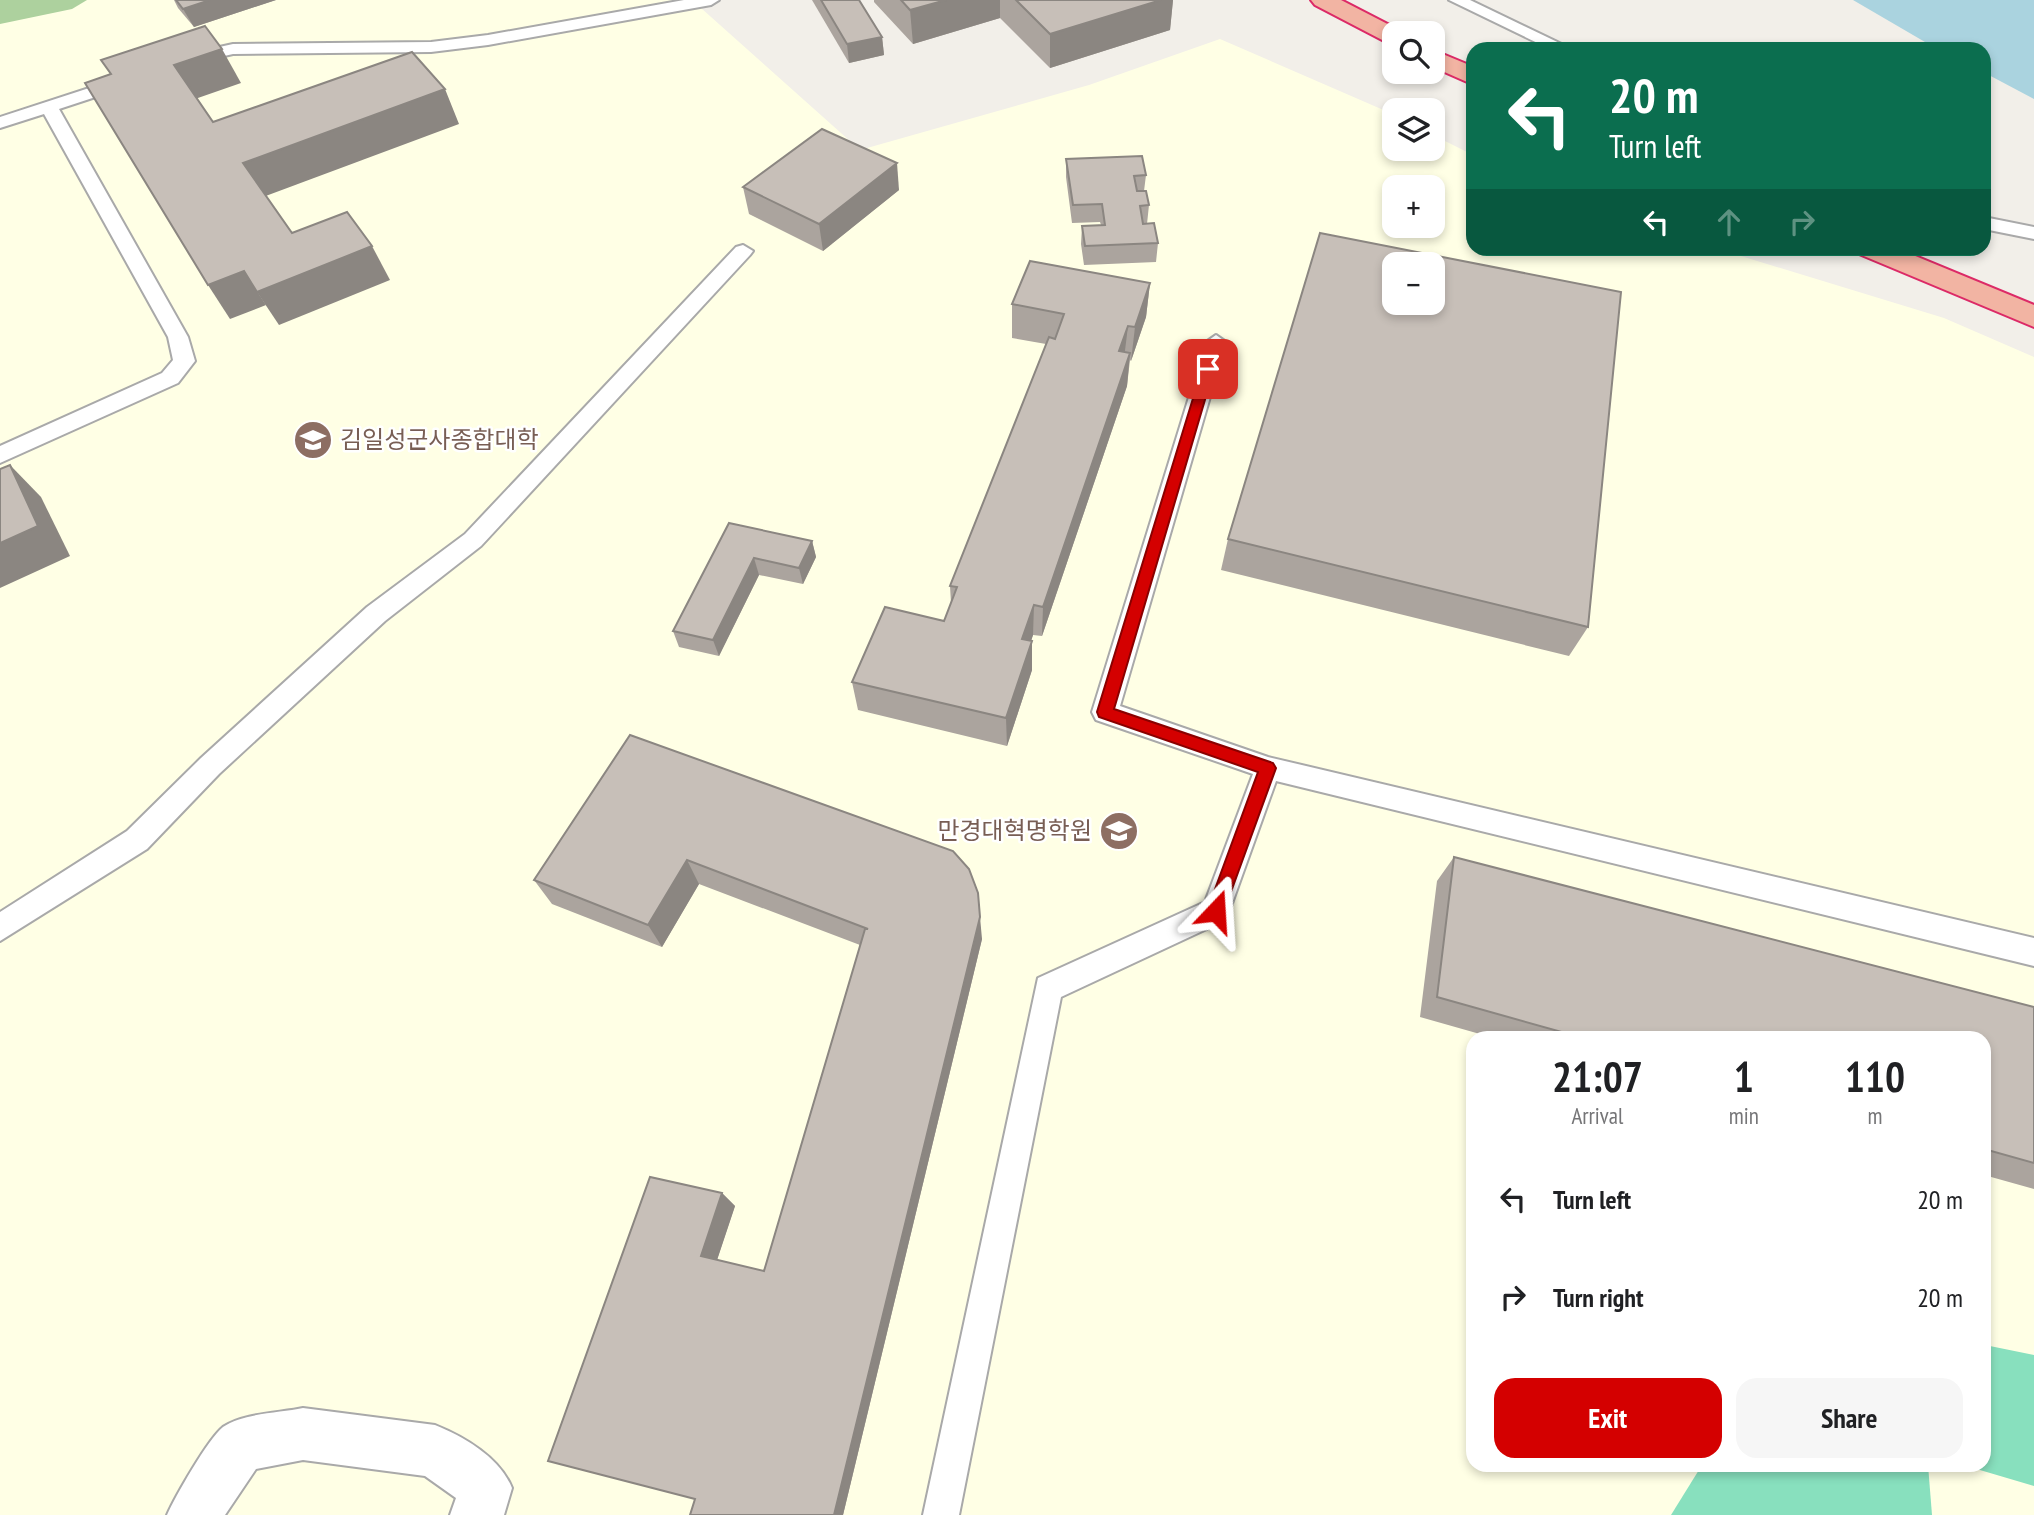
<!DOCTYPE html>
<meta charset="utf-8">
<style>
:root{--surface:#fff;--page:#f6f6f6;--text:#202124;--muted:#757577;--accent:#d40000}
body{margin:0;font-family:"PT Sans Narrow","Noto Sans KR",sans-serif;background:var(--page);color:var(--text);height:100vh;display:flex;flex-direction:column;font-size:26px;white-space:nowrap}
*{box-sizing:border-box;margin:0}
p{font-size:23px;color:var(--muted)}
.icon{flex:none;width:38px;height:38px;fill:none;stroke:currentColor;stroke-width:2;stroke-linecap:round;stroke-linejoin:round}
.map{position:relative;flex:1;overflow:hidden}
.details{position:absolute;left:1466px;top:1031px;width:525px;height:441px;display:flex;flex-direction:column;background:var(--surface);border-radius:21px;box-shadow:0 4px 10px #0003}
.details>*{flex:none}
.top-card{position:absolute;left:1466px;top:42px;width:525px;height:214px;border-radius:21px;box-shadow:0 4px 10px #0003;background:#0b6e4f;color:#fff;overflow:hidden}
.tools{position:absolute;left:1382px;top:21px;display:grid;gap:14px}
.tools a{display:grid;place-items:center;width:63px;height:63px;border-radius:14px;background:var(--surface);box-shadow:0 4px 10px #0003;font-size:35px}
.pin{position:absolute;display:grid;place-items:center;width:60px;height:60px;color:#fff;margin:-30px;border-radius:14px;box-shadow:0 4px 10px #0006}
.me{position:absolute;width:77px;margin:-38px;rotate:20deg;stroke-linejoin:round;filter:drop-shadow(0 0 5px #0008)}
.turn{display:flex;align-items:center;gap:24px;height:147px;padding:0 28px;font-size:32px}
.turn .icon{width:91px;height:91px;stroke-width:2.5}
.turn b{display:block;font-size:49px;line-height:60px}
.lanes{display:flex;align-items:center;height:66px;padding:0 28px;background:#0003;justify-content:center;gap:35px;direction:ltr}
.lanes .off{opacity:.35}
.eta{display:flex;justify-content:space-evenly;align-items:center;height:119px;text-align:center}
.eta b{font-size:42px;font-weight:800;line-height:49px}
.action{display:flex;gap:14px;margin-top:auto;padding:14px 28px}
.action a{flex:1;height:80px;border-radius:21px;background:var(--accent);color:#fff;font-size:28px;font-weight:800;line-height:80px;text-align:center}
.action a+a{background:var(--page);color:var(--text)}
ul{padding:0;list-style:none}
li{display:flex;align-items:center;gap:21px;height:98px;padding:0 28px}
li div{flex:1}
li b{display:block;font-size:26px}
li em{font-style:normal}
.map>svg:first-child{display:block}
</style>
<div class="map">
<svg width="2034" height="1515" viewBox="0 0 2034 1515">
<rect width="100%" height="100%" fill="#f2efe9"/>
<path fill="#ffffe5" fill-rule="evenodd" d="M 0,0 L 692,0 L 860,150 L 1089,85 L 1220,39 L 1395,115 L 1395,149 L 1433,149 L 1433,135 L 1473,155 L 1474,248 L 1718,249 L 1944,318 L 2034,357 L 2034,1515 L 0,1515 ZM 1395,187 L 1433,187 L 1433,226 L 1395,226 ZM 1395,264 L 1433,264 L 1433,303 L 1395,303 ZM 1474,1038 L 1984,1038 L 1984,1465 L 1474,1465 Z"/>
<path fill="#add19e" d="M 0,0 L 87,0 L 72,9 L 0,24 Z"/>
<g fill="#88e0be">
<path d="M 1985,1345 L 2034,1355 L 2034,1486 L 1963,1465 L 1984,1465 Z"/>
<path d="M 1702,1465 L 1928,1465 L 1932,1515 L 1671,1515 Z"/>
</g>
<path fill="#aad3df" d="M 1853,0 L 2034,0 L 2034,99 L 1985,73 L 1984,49 L 1937,49 Z"/>
<g fill="none" stroke-linecap="round" stroke-linejoin="round">
<defs>
<g id="service">
<path d="M 684,0 L 719,0 L 711,5 L 488,45 L 431,52 L 233,54 L 189,64 L 180,59 L 183,55 L 233,44 L 431,42 L 488,35 Z"/>
<path d="M 1449,0 L 1470,0 L 1572,49 L 1550,49 Z"/>
<path d="M 123,77 L 132,82 L 129,86 L 59,109 L 188,337 L 195,361 L 178,383 L 0,463 L 0,446 L 162,373 L 173,360 L 168,337 L 44,114 L 0,128 L 0,117 Z"/>
<path d="M 1984,217 L 2034,227 L 2034,239 L 1984,229 Z"/>
<path d="M 743,245 L 753,251 L 750,255 L 481,546 L 385,621 L 219,774 L 147,849 L 0,941 L 0,912 L 127,831 L 201,758 L 367,607 L 465,534 L 736,247 Z"/>
<path d="M 1216,335 L 1226,342 L 1120,706 L 1268,757 L 2034,938 L 2034,966 L 1276,781 L 1226,920 L 1061,997 L 959,1515 L 923,1515 L 1038,978 L 1205,902 L 1253,774 L 1096,720 L 1092,712 L 1206,342 Z"/>
</g>
<path id="minor" d="M 303,1408 L 435,1425 C 465,1437 500,1458 512,1488 L 504,1515 L 450,1515 L 456,1498 L 425,1476 L 303,1460 L 256,1469 L 225,1515 L 167,1515 C 175,1497 208,1439 223,1427 C 243,1413 280,1413 303,1408 Z"/>
<g id="trunk">
<path d="M 1311,0 L 1341,0 L 1405,33 L 1395,33 L 1395,44 L 1386,42 L 1315,5 Z"/>
<path d="M 1433,50 L 1474,67 L 1474,85 L 1433,67 Z"/>
<path d="M 1855,248 L 1896,248 L 2034,305 L 2034,327 L 1859,254 Z"/>
</g>
</defs>
<use href="#service" stroke="#a9a9a9" stroke-width="4"/>
<use href="#minor" stroke="#a9a9a9" stroke-width="4"/>
<use href="#trunk" stroke="#dc2a67" stroke-width="4"/>
<use href="#service" fill="#fff" fill-rule="evenodd"/>
<use href="#minor" fill="#fff" fill-rule="evenodd"/>
<use href="#trunk" fill="#f2b4a3" fill-rule="evenodd"/>
</g>
<g fill="#aba49e">
<path d="M 174,0 L 276,0 L 194,27 L 178,8 Z"/>
<path d="M 812,0 L 859,0 L 882,37 L 884,55 L 849,63 Z"/>
<path d="M 874,0 L 1173,0 L 1170,30 L 1050,68 L 1000,18 L 913,44 L 874,2 Z"/>
<path d="M 1066,159 L 1146,175 L 1144,191 L 1149,205 L 1147,224 L 1158,243 L 1156,262 L 1084,265 L 1081,244 L 1082,226 L 1101,225 L 1100,222 L 1072,223 L 1066,177 Z"/>
<path d="M 743,187 L 899,190 L 823,251 L 749,214 Z"/>
<path d="M 1150,283 L 1146,317 L 1131,361 L 1130,360 L 1127,386 L 1042,636 L 1033,635 L 1031,641 L 1032,641 L 1032,670 L 1007,746 L 858,710 L 852,682 L 944,621 L 951,603 L 950,586 L 1046,344 L 1012,338 L 1012,304 Z"/>
<path d="M 729,523 L 812,541 L 816,557 L 803,584 L 759,575 L 719,656 L 679,647 L 673,631 Z"/>
<path d="M 1228,539 L 1588,627 L 1569,656 L 1221,570 Z"/>
<path d="M 630,735 L 982,939 L 843,1515 L 690,1515 L 695,1499 L 722,1193 L 735,1206 L 717,1260 L 764,1271 L 860,945 L 699,884 L 662,947 L 552,904 L 534,880 Z"/>
<path d="M 1454,857 L 2034,1007 L 2034,1189 L 1984,1175 L 1984,1038 L 1494,1038 L 1420,1017 L 1437,881 Z"/>
</g>
<g fill="#8b8681">
<path d="M 210,0 L 276,0 L 194,27 L 183,9 Z"/>
<path d="M 946,0 L 1000,0 L 1000,18 L 913,44 L 910,10 Z"/>
<path d="M 1161,0 L 1173,0 L 1170,30 L 1050,68 L 1050,34 Z"/>
<path d="M 882,37 L 884,55 L 849,63 L 847,44 Z"/>
<path d="M 222,49 L 241,83 L 195,99 L 174,65 Z"/>
<path d="M 445,89 L 459,124 L 263,197 L 243,163 Z"/>
<path d="M 897,163 L 899,190 L 823,251 L 819,224 Z"/>
<path d="M 372,246 L 390,280 L 279,325 L 257,292 Z"/>
<path d="M 244,271 L 266,305 L 230,319 L 208,285 Z"/>
<path d="M 1150,283 L 1146,317 L 1131,361 L 1135,327 Z"/>
<path d="M 1128,326 L 1124,359 L 1119,351 Z"/>
<path d="M 1130,353 L 1127,386 L 1042,636 L 1043,607 Z"/>
<path d="M 10,465 L 41,497 L 70,556 L 0,588 L 0,543 Z"/>
<path d="M 812,541 L 816,557 L 803,584 L 799,568 Z"/>
<path d="M 754,558 L 759,575 L 719,656 L 713,640 Z"/>
<path d="M 1034,605 L 1033,635 L 1022,668 L 1022,639 Z"/>
<path d="M 1032,641 L 1032,670 L 1007,746 L 1006,718 Z"/>
<path d="M 687,860 L 699,884 L 662,947 L 648,925 Z"/>
<path d="M 980,917 L 982,939 L 843,1515 L 834,1515 Z"/>
<path d="M 722,1193 L 735,1206 L 715,1266 L 701,1256 Z"/>
</g>
<g fill="#c7bfb8" stroke="#8b8681" stroke-width="2" fill-rule="evenodd">
<path d="M 176,0 L 210,0 L 183,9 Z"/>
<path d="M 821,0 L 859,0 L 882,37 L 847,44 Z"/>
<path d="M 901,0 L 946,0 L 910,10 Z"/>
<path d="M 1016,0 L 1161,0 L 1050,34 Z"/>
<path d="M 205,26 L 222,49 L 174,65 L 213,122 L 412,52 L 445,89 L 243,163 L 292,233 L 347,212 L 372,246 L 257,292 L 244,271 L 208,285 L 85,83 L 111,74 L 101,60 Z"/>
<path d="M 822,129 L 897,163 L 819,224 L 743,187 Z"/>
<path d="M 1142,156 L 1146,175 L 1134,176 L 1137,191 L 1146,191 L 1149,205 L 1140,206 L 1143,224 L 1154,223 L 1158,243 L 1085,246 L 1082,226 L 1105,225 L 1102,204 L 1073,205 L 1066,159 Z"/>
<path d="M 1320,233 L 1621,292 L 1588,627 L 1228,539 ZM 1395,264 L 1433,264 L 1433,303 L 1395,303 Z"/>
<path d="M 1030,261 L 1150,283 L 1135,327 L 1128,326 L 1119,351 L 1130,353 L 1043,607 L 1034,605 L 1022,639 L 1032,641 L 1006,718 L 852,682 L 885,607 L 944,621 L 957,587 L 950,586 L 1049,337 L 1055,339 L 1064,314 L 1012,304 Z"/>
<path d="M 10,465 L 38,526 L 0,543 L 0,469 Z"/>
<path d="M 729,523 L 812,541 L 799,568 L 754,558 L 713,640 L 673,631 Z"/>
<path d="M 630,735 L 953,851 L 969,869 L 978,893 L 980,917 L 834,1515 L 690,1515 L 695,1499 L 548,1461 L 650,1177 L 722,1193 L 701,1256 L 764,1271 L 865,929 L 868,929 L 687,860 L 648,925 L 534,880 Z"/>
<path d="M 1454,857 L 2034,1007 L 2034,1163 L 1984,1149 L 1984,1038 L 1583,1038 L 1437,997 Z"/>
</g>
<path fill="#d40000" stroke="#8a0000" stroke-width="2" d="M 1208,364 L 1214,369 L 1114,709 L 1273,763 L 1276,768 L 1224,911 L 1216,919 L 1207,911 L 1258,772 L 1099,717 L 1097,712 L 1202,369 Z"/>
<defs>
<symbol id="university-disc" viewBox="-11 -11 22 22"><circle r="9.5" fill="#8d6e63" stroke="#fff"/><path d="M0-5L7-2L0 1L-7-2ZM-4 1L0 2.5L4 1V4Q0 6-4 4Z" fill="#fff"/></symbol>
</defs>
<g fill-rule="evenodd">
<use href="#university-disc" x="291" y="418" width="44" height="44"/>
<use href="#university-disc" x="1097" y="809" width="44" height="44"/>
</g>
<g text-anchor="middle" stroke-width="5" stroke-linejoin="round" paint-order="stroke">
<g font-size="24" fill="#785e54" stroke="#fff" text-anchor="start">
<text x="340" y="448">김일성군사종합대학</text>
<text x="1092" y="839" text-anchor="end">만경대혁명학원</text>
</g>
</g>
</svg>
<div class="tools">
<a><svg class="icon" aria-label="search" viewBox="0 0 24 24"><circle cx="10" cy="10" r="6"/><path d="M15 15l6 6"/></svg></a>
<a><svg class="icon" aria-label="layers" viewBox="0 0 24 24"><path d="M12 4l9 5-9 5-9-5zM3 14l9 5 9-5"/></svg></a>
<a>+</a>
<a>−</a>
</div>
<div class="pin" style="left:1208px;top:369px;background:#d93025"><svg class="icon" aria-label="arrive" viewBox="0 0 24 24"><path d="M6 21V4h12l-3 4 3 4H6"/></svg></div>
<svg class="me" style="left:1216px;top:911px" viewBox="-20 -20 40 40"><path d="M0-17L14 15 0 8-14 15z" fill="#d40000" stroke="#fff" stroke-width="4"/></svg>
<div class="top-card">
<div class="turn"><svg class="icon" aria-label="left" viewBox="0 0 24 24"><path d="M17 20v-9H6M10 6l-5 5 5 5"/></svg><div><b>20 m</b>Turn left</div></div>
<div class="lanes"><svg class="icon" aria-label="left" viewBox="0 0 24 24"><path d="M17 20v-9H6M10 6l-5 5 5 5"/></svg><svg class="icon off" aria-label="ahead" viewBox="0 0 24 24"><path d="M12 20V5M6 11l6-6 6 6"/></svg><svg class="icon off" aria-label="right" viewBox="0 0 24 24"><path d="M7 20v-9h11M14 6l5 5-5 5"/></svg></div>
</div>
<section class="details">
<div class="eta">
<div><b>21:07</b><p>Arrival</p></div>
<div><b>1</b><p>min</p></div>
<div><b>110</b><p>m</p></div>
</div>
<ul>
<li><svg class="icon" aria-label="left" viewBox="0 0 24 24"><path d="M17 20v-9H6M10 6l-5 5 5 5"/></svg><div><b>Turn left</b></div><em>20 m</em></li>
<li><svg class="icon" aria-label="right" viewBox="0 0 24 24"><path d="M7 20v-9h11M14 6l5 5-5 5"/></svg><div><b>Turn right</b></div><em>20 m</em></li>
</ul>
<div class="action"><a>Exit</a><a>Share</a></div>
</section>
</div>
